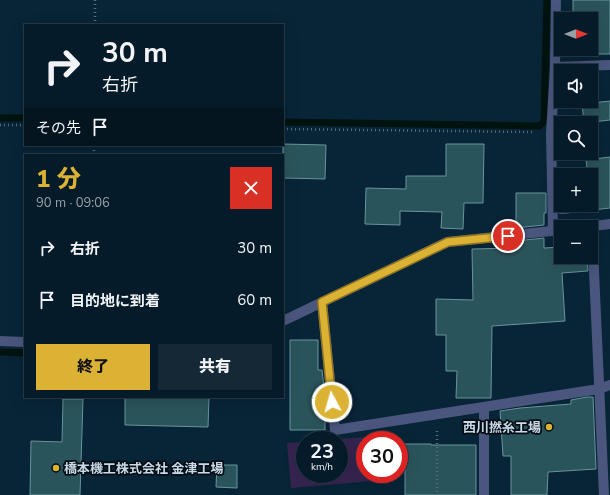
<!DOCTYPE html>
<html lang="ja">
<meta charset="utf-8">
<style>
:root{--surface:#061b29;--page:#142835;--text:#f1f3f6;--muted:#98a1a8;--line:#273946;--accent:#dbb233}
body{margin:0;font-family:"Nunito Sans","Noto Sans JP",sans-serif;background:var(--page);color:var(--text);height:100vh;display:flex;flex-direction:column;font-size:15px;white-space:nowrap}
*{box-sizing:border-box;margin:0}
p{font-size:13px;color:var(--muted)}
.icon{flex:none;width:22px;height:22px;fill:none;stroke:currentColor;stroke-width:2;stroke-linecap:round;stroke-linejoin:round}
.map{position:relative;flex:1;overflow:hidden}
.sheet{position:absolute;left:24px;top:154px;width:260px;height:244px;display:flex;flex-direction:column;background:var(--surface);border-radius:0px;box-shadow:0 4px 16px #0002,0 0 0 1px var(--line)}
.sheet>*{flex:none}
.top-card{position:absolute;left:24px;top:24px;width:260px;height:122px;border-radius:0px;box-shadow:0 4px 16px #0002,0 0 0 1px var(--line);background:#061b29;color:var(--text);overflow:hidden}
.needle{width:26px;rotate:90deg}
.fabs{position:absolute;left:554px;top:12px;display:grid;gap:8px}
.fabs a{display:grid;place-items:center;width:44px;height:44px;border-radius:0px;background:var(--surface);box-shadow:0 4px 16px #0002,0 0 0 1px var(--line);font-size:20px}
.speed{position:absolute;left:296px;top:431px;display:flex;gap:8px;font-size:20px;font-weight:700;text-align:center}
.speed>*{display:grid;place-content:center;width:52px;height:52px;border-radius:50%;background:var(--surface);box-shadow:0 4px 16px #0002,0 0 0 1px var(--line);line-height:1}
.speed small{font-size:10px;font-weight:400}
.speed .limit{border:6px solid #d22;background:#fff;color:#111}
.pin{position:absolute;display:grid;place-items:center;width:34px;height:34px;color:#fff;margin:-17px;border:2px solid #fff;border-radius:50%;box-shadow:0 1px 4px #0007}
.me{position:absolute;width:44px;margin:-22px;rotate:354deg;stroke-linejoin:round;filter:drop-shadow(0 0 3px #0008)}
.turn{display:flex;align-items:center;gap:14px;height:84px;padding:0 12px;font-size:18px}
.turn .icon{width:52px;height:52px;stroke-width:2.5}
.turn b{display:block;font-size:28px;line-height:34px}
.then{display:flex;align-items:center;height:38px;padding:0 12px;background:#0003;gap:8px;font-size:15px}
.round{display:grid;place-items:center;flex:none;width:42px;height:42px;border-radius:0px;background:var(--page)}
.head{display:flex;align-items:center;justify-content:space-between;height:68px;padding:0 12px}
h1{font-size:24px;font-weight:800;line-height:30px;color:var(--accent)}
.primary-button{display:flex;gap:8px;margin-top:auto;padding:8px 12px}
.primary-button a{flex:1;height:46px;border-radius:0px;background:var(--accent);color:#111;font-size:16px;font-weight:800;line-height:46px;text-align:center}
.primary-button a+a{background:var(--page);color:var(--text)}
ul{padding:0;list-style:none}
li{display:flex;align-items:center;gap:12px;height:52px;padding:0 12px}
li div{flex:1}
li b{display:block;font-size:15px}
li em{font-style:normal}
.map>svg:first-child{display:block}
</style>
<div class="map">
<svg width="610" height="495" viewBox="0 0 610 495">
<rect width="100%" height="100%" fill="#082437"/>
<path fill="#362450" d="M 368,437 L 369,440 L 365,440 L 365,474 L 372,474 L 372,481 L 291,488 L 287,443 L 305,442 L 305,474 L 339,474 L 339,440 L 326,440 Z"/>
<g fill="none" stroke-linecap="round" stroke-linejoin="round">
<g stroke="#00130f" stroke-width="7">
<path d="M 0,118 L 25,118"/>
<path d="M 283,122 L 539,126 L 544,122 L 547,0"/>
<path d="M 0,352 L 25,353"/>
</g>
</g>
<g fill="#2a545b" stroke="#69949c">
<path d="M 573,0 L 610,0 L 610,54 L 573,54 L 573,49 L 591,49 L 591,19 L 573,19 Z"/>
<path d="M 610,101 L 610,120 L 584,123 L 582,104 Z"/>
<path d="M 283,144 L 326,145 L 325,179 L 283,178 Z"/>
<path d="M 446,144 L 484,144 L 483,203 L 464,203 L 463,229 L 441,228 L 442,212 L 400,211 L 400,225 L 365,224 L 366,188 L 406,189 L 406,176 L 446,176 Z"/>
<path d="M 610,157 L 610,208 L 566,213 L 559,213 L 559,191 L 561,191 L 561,205 L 591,205 L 591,175 L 588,175 L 586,160 Z"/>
<path d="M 516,193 L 546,193 L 546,213 L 544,213 L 544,225 L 516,228 Z"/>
<path d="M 544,238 L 544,248 L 561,247 L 561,257 L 587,257 L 588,271 L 562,273 L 565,321 L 492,326 L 491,398 L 456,398 L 457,371 L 446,371 L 446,335 L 436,335 L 436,299 L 473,300 L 472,249 L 516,248 L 516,241 Z"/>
<path d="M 290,340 L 318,340 L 318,370 L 322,370 L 325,396 L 325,430 L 290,430 Z"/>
<path d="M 125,397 L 209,397 L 208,427 L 125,425 Z"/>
<path d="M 587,397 L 593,397 L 596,469 L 548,472 L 547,495 L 511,495 L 511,456 L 503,456 L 500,411 L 520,408 L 571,404 L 571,400 Z"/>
<path d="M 63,399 L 83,399 L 80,495 L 30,495 L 31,441 L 62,442 Z"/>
<path d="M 405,444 L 431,444 L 431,445 L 476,445 L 476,495 L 405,495 Z"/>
<path d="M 217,465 L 237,465 L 237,488 L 216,487 Z"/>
</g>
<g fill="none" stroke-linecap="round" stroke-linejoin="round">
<g stroke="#546c7c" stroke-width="2.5" stroke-dasharray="1 3" stroke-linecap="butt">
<path d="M 95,25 L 95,0"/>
<path d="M 0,125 L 25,125"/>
<path d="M 283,129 L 534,132"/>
<path d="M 94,155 L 94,145"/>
<path d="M 437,431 L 437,495"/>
</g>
<g stroke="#4a567e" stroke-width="10">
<path d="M 555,67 L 610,65"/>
<path d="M 592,226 L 604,495"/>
<path d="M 585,227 L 610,224"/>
<path d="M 553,231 L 551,133 L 555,67 L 556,0"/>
<path d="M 322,302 L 335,430 L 599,389 L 610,385"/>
<path d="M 283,321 L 447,242 L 561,230"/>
<path d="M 0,341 L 25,342"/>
<path d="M 484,495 L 484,407"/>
</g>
</g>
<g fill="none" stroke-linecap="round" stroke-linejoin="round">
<defs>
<path id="route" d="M 332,402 L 322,302 L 448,242 L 508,236"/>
</defs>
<use href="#route" stroke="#8e7421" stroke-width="10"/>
<use href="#route" stroke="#dbb233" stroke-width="7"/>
</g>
<g fill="#dbb233" stroke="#030d15" stroke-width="1.5">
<circle cx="549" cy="427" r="4"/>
<circle cx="56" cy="468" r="4"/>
</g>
<g text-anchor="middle" stroke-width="3.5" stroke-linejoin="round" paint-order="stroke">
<g font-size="13" font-weight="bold" fill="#c9d9e5" stroke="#030d15" text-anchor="end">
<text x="541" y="432">西川撚糸工場</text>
<text x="64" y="473" text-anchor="start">橋本機工株式会社 金津工場</text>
</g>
</g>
</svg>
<div class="fabs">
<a><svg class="needle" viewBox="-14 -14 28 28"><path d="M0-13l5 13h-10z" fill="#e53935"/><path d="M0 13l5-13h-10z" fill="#98a1a8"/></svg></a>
<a><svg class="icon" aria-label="sound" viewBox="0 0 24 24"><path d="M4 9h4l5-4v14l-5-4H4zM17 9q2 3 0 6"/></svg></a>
<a><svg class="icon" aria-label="search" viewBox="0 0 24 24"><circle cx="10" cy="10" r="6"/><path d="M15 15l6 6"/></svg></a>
<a>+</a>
<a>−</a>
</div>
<div class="speed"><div>23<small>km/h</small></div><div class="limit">30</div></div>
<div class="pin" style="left:508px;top:236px;background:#d93025"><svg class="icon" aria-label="arrive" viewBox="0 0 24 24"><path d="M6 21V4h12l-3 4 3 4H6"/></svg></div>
<svg class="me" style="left:332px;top:402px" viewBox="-20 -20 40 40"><circle r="17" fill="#dbb233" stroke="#fff" stroke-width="3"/><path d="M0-11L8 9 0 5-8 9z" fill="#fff"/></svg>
<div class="top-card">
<div class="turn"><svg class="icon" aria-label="right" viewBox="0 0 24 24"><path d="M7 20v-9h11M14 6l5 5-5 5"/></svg><div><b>30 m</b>右折</div></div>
<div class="then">その先<svg class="icon" aria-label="arrive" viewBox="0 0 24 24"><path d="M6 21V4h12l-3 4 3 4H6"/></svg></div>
</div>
<section class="sheet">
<div class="head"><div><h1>1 分</h1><p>90 m · 09:06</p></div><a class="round" style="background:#d93025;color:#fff"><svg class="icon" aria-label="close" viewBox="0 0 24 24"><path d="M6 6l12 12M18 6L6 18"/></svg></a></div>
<ul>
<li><svg class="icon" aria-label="right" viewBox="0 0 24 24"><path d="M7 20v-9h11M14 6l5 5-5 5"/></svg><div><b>右折</b></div><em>30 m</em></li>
<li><svg class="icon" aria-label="arrive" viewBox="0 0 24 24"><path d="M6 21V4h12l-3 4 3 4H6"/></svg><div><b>目的地に到着</b></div><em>60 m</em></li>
</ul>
<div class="primary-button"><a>終了</a><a>共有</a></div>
</section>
</div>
